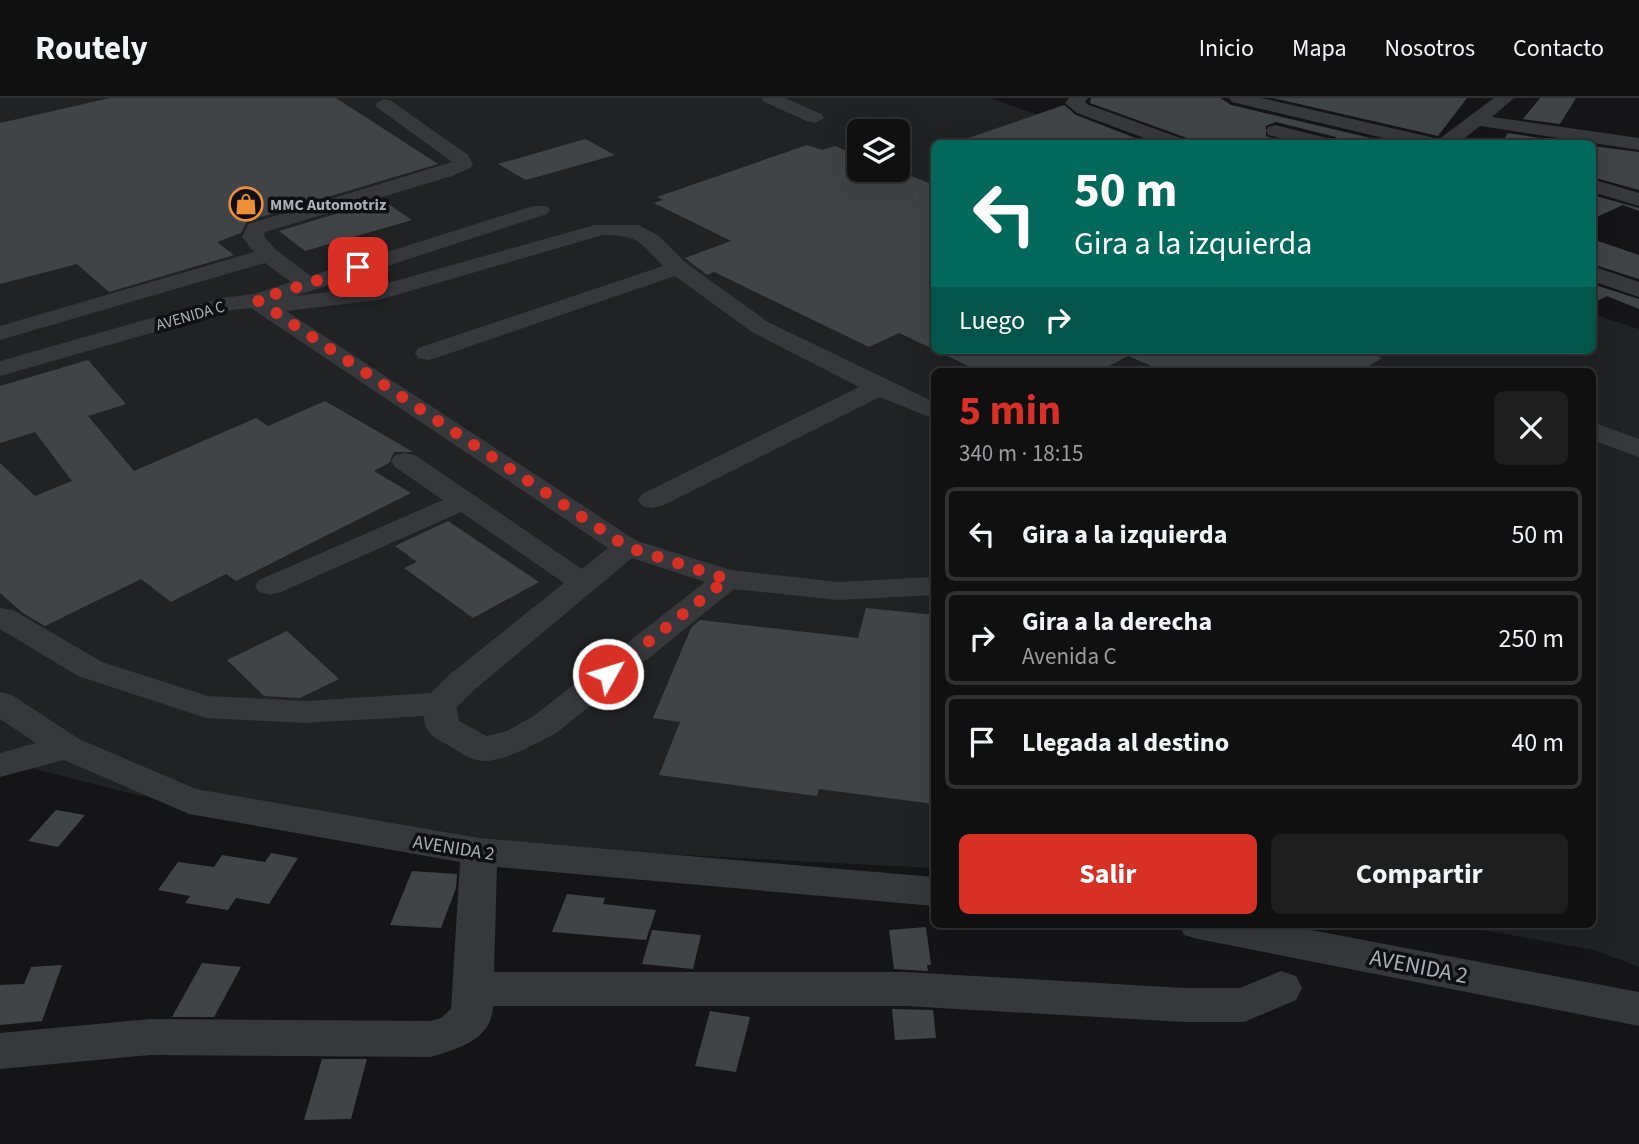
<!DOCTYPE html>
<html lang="es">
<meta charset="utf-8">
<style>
:root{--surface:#101011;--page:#1e1e1f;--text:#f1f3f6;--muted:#9c9d9f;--line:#303031;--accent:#d93025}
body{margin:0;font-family:"Source Sans 3",sans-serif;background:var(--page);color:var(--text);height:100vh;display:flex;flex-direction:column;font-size:26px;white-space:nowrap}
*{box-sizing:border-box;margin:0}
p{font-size:23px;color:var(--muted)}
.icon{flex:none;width:38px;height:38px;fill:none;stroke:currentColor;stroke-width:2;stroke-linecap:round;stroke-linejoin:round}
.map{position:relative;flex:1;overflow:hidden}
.side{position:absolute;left:931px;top:270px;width:665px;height:560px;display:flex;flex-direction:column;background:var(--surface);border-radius:10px;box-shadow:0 7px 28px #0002,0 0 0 2px var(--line)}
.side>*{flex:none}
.hud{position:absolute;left:931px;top:42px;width:665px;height:214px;border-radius:10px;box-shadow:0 7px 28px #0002,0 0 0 2px var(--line);background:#00695c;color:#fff;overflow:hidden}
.controls{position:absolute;left:847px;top:21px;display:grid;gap:14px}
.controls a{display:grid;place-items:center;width:63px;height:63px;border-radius:10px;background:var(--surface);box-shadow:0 7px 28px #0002,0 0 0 2px var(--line);font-size:35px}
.pin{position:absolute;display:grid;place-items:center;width:60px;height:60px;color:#fff;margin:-30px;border-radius:14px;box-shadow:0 4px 10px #0006}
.me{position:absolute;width:77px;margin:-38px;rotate:51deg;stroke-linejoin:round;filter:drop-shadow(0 0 5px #0008)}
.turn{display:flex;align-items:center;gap:24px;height:147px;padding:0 28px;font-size:32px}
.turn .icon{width:91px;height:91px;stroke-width:2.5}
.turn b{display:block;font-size:49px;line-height:60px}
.then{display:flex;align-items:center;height:66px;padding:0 28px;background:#0003;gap:14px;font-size:26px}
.round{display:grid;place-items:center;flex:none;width:74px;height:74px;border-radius:10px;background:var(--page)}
.summary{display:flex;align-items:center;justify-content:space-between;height:119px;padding:0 28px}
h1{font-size:42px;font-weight:700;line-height:52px;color:var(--accent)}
.cta{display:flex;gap:14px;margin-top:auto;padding:14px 28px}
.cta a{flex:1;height:80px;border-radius:10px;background:var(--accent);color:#fff;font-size:28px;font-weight:700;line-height:80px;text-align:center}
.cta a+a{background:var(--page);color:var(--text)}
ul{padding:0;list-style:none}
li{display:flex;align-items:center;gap:21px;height:94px;margin:0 14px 10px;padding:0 14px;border:4px solid var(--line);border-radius:10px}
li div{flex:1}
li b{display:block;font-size:26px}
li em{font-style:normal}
header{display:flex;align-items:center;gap:42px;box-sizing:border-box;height:98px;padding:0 35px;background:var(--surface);border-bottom:2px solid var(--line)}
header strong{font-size:33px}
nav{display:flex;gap:38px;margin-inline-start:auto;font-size:24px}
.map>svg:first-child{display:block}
</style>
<header>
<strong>Routely</strong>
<nav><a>Inicio</a><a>Mapa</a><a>Nosotros</a><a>Contacto</a></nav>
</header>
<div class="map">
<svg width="1639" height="1046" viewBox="0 0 1639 1046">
<rect width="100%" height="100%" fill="#151517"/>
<path fill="#212224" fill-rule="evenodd" d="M 0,0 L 990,0 L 1115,45 L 934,46 L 934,252 L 1592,252 L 1593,216 L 1639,231 L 1639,869 L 1594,852 L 1449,826 L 1592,826 L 1592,273 L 934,273 L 934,770 L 405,743 L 137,697 L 0,662 ZM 859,33 L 898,33 L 898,72 L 859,72 Z"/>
<g fill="#414447">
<path d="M 110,0 L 336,0 L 438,66 L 247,123 L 241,135 L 217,144 L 234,157 L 109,194 L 77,166 L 0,186 L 0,25 Z"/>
<path d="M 1091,0 L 1220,0 L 1231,7 L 1396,46 L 1346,46 L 1339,44 L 1336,39 L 1276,24 L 1266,28 L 1266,38 L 1291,46 L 1190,46 L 1187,40 L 1090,5 Z"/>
<path d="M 1273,0 L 1467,0 L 1438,38 Z"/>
<path d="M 1540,0 L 1576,0 L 1560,26 L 1523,21 Z"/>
<path d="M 1064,7 L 1076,17 L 1151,46 L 964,46 L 963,42 Z"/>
<path d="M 1508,35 L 1573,45 L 1573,46 L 1501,46 Z"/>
<path d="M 585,41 L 615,57 L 526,82 L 498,66 Z"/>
<path d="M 807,47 L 822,52 L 835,48 L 859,58 L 859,72 L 896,72 L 934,87 L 934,252 L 1361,252 L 1382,260 L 1361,273 L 1163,273 L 1128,258 L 1100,273 L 979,273 L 899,235 L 869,249 L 714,174 L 707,177 L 685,160 L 731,143 L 654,105 L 663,102 L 657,99 Z"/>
<path d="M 1592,48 L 1639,54 L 1639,92 L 1592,79 Z"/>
<path d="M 1592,97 L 1639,110 L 1639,113 L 1623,107 L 1592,121 Z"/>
<path d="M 382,102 L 412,122 L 305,153 L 279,133 Z"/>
<path d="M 1592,141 L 1639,157 L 1639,181 L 1592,166 Z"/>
<path d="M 1592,186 L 1639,201 L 1639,211 L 1607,198 L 1592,206 Z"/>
<path d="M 88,262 L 126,306 L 88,318 L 134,373 L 256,320 L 268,328 L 325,303 L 413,354 L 394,354 L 389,365 L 374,373 L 411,395 L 236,483 L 226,476 L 171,504 L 141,481 L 45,528 L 23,515 L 0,495 L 0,365 L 35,398 L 72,383 L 35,334 L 0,345 L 0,288 Z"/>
<path d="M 448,423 L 539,484 L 473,520 L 404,470 L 417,464 L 395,448 Z"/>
<path d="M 866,510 L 934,517 L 929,539 L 934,540 L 934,706 L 819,691 L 817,698 L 659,677 L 680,624 L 653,620 L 691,530 L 700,522 L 858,540 Z"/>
<path d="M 287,533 L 339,581 L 300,600 L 264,598 L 227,562 Z"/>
<path d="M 56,712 L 85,717 L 58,749 L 28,743 Z"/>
<path d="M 271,755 L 298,760 L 269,806 L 236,800 L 228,812 L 185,805 L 190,798 L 158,792 L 178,764 L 214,769 L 222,757 L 265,764 Z"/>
<path d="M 412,773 L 457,776 L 456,790 L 441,830 L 390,827 Z"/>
<path d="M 567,796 L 605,800 L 603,806 L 656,812 L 646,842 L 552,834 Z"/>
<path d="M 926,829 L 931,867 L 927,867 L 928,873 L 894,871 L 889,832 Z"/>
<path d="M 652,832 L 701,837 L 693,871 L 642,866 Z"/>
<path d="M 202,865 L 241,869 L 214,919 L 172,919 Z"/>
<path d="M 62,867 L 42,923 L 0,927 L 0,887 L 24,886 L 31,869 Z"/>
<path d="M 892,911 L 933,912 L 936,940 L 895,942 Z"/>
<path d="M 710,913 L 750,919 L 736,974 L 695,968 Z"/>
<path d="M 322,961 L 367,961 L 351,1021 L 304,1022 Z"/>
</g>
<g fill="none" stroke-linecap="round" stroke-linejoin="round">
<g fill="#36383c" fill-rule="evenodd">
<path d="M 761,0 L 785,0 L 821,16 L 824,20 L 815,25 L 809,24 L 764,4 Z"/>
<path d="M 1069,0 L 1088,0 L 1085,4 L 1089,7 L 1186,42 L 1188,46 L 1160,46 L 1077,15 L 1065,5 Z"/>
<path d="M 1229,0 L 1261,0 L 1439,41 L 1494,0 L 1514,0 L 1492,19 L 1639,40 L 1639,52 L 1480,28 L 1457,46 L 1409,46 L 1232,4 Z"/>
<path d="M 384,1 L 390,2 L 468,57 L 473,66 L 470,70 L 452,78 L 265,134 L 264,138 L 276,152 L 311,178 L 533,108 L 547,108 L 550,112 L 547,116 L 295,198 L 377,188 L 595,127 L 638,127 L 659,138 L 686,165 L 768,224 L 934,304 L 934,321 L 880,299 L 662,408 L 652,410 L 642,408 L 638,402 L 642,396 L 859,289 L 752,234 L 675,178 L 436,260 L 427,262 L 418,260 L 415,255 L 418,250 L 663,168 C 640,144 638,137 603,137 L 379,202 L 286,213 L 637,443 L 731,472 L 838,484 L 934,479 L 934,497 L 838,502 L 734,491 L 559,633 C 540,644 504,664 482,663 C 469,662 457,652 446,646 C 432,638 425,635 424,618 L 306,625 L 206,620 L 78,578 L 0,531 L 0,510 L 13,512 L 102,564 L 208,598 L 306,603 L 431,595 L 449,577 L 564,485 L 461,414 L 281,494 L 270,497 L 259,494 L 255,488 L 259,482 L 443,402 L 395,369 L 391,363 L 395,357 L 405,355 L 415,357 L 582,471 L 608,450 L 251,210 L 232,212 L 0,278 L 0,263 L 222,200 L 254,196 L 291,184 L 265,165 L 0,242 L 0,228 L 254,154 L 242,139 L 248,126 L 452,64 L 378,10 L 375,6 ZM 632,460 L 705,484 L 535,617 L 507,633 L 487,638 L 459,623 L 457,609 L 473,593 Z"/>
<path d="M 1275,27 L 1335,42 L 1337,46 L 1303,46 L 1268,37 L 1266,33 L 1268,29 Z"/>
<path d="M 1592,81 L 1639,95 L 1639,108 L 1592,94 Z"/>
<path d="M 1592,168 L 1639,184 L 1639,199 L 1592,183 Z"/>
<path d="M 1592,324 L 1639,341 L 1639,359 L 1592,342 Z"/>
<path d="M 0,594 L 12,597 L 79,641 L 196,691 L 479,740 L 934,779 L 934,808 L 497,769 L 494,874 L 905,874 L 1185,890 L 1240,890 L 1281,873 L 1296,878 L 1302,890 L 1296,902 L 1244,924 L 1185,924 L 905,908 L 493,908 C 492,942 459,950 431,959 L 150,957 L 0,971 L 0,935 L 150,921 L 431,923 L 441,920 L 451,911 L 460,764 L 189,716 L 64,662 L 0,679 L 0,655 L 36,645 L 0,621 Z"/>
<path d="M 1178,826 L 1279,826 L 1639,894 L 1639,928 L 1198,841 L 1184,837 Z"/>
</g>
</g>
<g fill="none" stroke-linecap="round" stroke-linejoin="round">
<path stroke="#d93025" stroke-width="12" stroke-dasharray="0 21.6" d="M 358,169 L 257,202 L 627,449 L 727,481 L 608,576"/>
</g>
<defs>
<symbol id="shop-ring" viewBox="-11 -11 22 22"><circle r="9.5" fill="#101012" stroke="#ee8e36" stroke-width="1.5"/><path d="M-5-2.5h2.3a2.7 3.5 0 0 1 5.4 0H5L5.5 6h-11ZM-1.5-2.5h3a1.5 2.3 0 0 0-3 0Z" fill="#ee8e36"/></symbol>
</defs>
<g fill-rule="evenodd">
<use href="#shop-ring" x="227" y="87" width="38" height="38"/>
</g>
<g text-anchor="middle" stroke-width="7" stroke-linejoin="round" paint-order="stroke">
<g font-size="16" font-weight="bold" fill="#a7afb7" stroke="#101012" text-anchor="start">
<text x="270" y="112">MMC Automotriz</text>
</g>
<g font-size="16" fill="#a7afb7" stroke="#101012">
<text transform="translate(190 217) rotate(-16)" y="6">AVENIDA C</text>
</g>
<g font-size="19" fill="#a7afb7" stroke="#101012">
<text transform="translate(454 749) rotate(9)" y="7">AVENIDA 2</text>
</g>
<g font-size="23" fill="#a7afb7" stroke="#101012">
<text transform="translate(1419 868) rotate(11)" y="8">AVENIDA 2</text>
</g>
</g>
</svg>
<div class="controls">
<a><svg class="icon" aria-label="layers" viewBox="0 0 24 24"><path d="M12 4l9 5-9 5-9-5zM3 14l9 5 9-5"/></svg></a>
</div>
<div class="pin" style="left:358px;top:169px;background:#d93025"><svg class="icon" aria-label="arrive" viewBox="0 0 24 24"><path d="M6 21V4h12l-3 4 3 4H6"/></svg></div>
<svg class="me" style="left:608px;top:576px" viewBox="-20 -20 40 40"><circle r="17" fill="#d93025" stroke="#fff" stroke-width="3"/><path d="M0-11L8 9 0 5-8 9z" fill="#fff"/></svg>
<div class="hud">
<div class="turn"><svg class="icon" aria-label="left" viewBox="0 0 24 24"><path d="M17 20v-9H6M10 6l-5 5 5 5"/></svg><div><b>50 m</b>Gira a la izquierda</div></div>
<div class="then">Luego<svg class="icon" aria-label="right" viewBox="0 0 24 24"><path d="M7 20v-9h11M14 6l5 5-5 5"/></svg></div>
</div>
<section class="side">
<div class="summary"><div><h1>5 min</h1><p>340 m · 18:15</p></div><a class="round"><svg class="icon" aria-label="close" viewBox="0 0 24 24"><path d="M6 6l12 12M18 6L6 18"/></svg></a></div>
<ul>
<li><svg class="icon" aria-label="left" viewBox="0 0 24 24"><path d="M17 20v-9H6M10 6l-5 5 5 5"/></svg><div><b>Gira a la izquierda</b></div><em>50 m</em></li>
<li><svg class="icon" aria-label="right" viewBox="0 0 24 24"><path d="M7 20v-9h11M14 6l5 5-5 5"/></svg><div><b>Gira a la derecha</b><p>Avenida C</p></div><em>250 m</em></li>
<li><svg class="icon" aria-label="arrive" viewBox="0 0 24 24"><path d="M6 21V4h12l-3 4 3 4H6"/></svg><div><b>Llegada al destino</b></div><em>40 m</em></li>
</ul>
<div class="cta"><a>Salir</a><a>Compartir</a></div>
</section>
</div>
